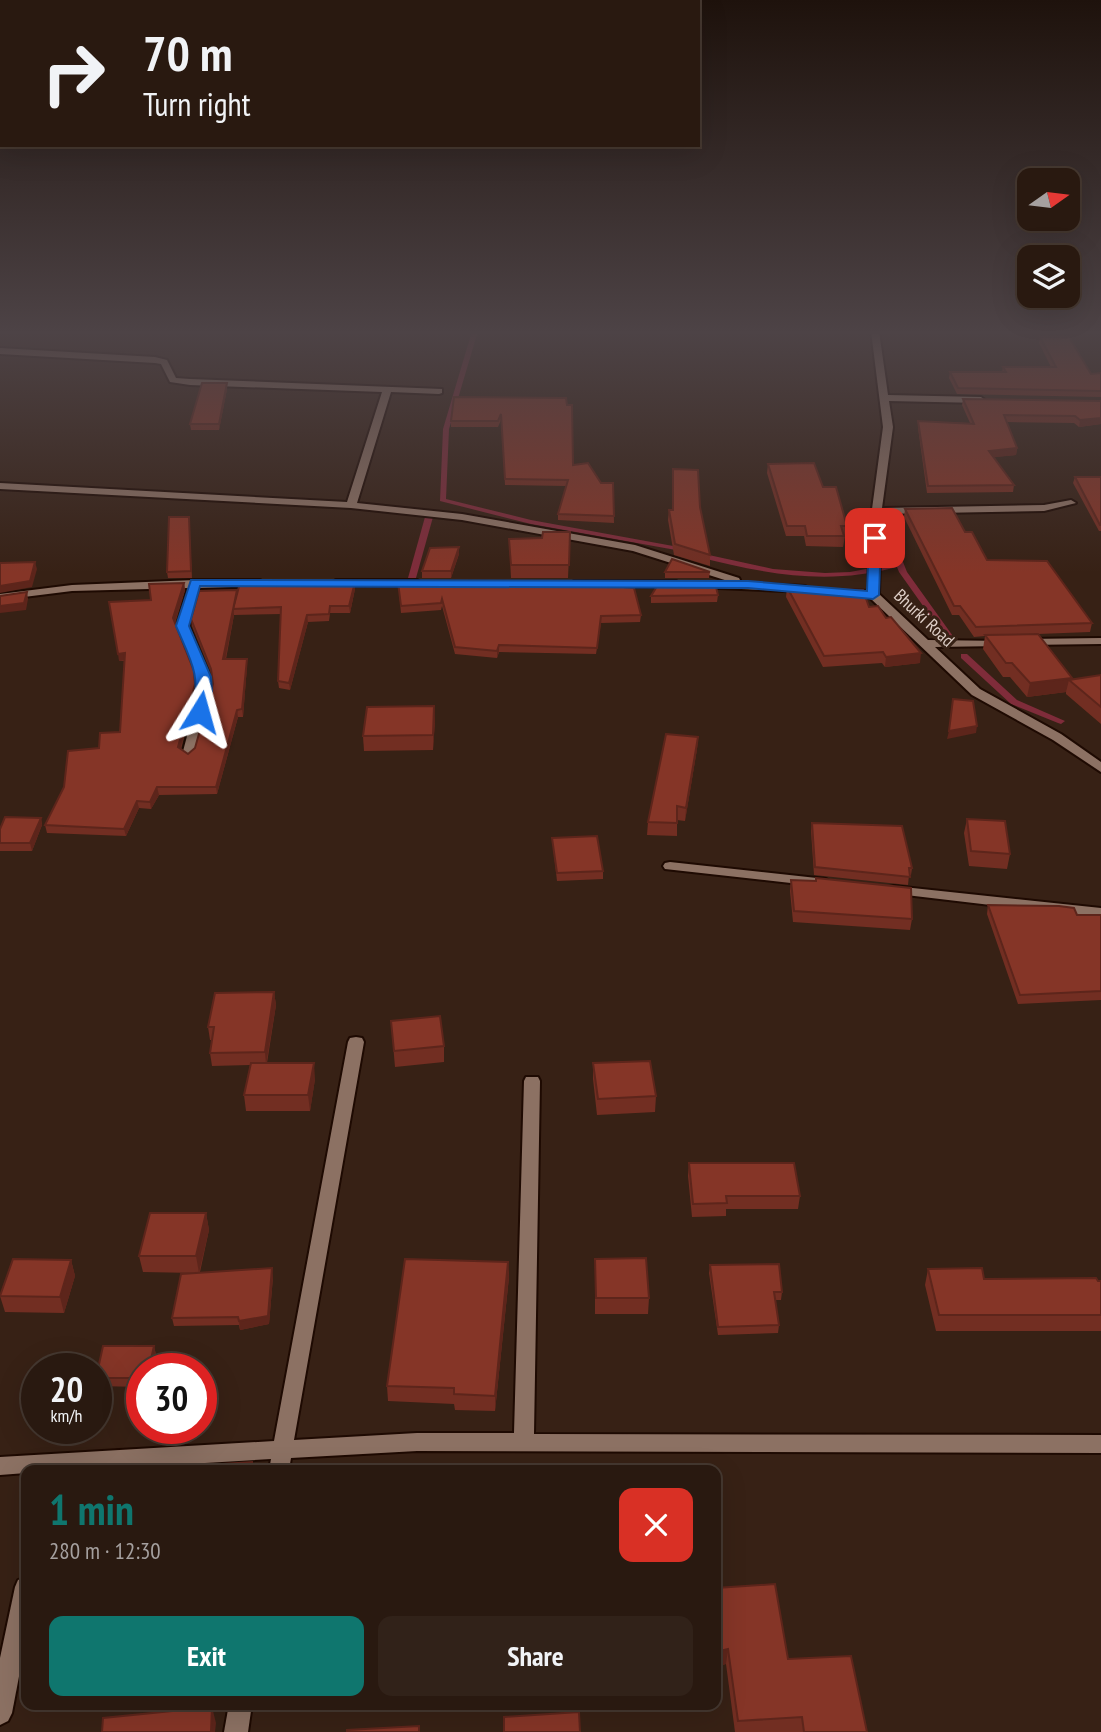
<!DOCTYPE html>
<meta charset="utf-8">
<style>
:root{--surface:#291910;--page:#312219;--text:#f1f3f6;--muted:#a5a09f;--line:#453830;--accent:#0f766e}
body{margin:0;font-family:"PT Sans Narrow",sans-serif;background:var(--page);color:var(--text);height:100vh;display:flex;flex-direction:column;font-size:26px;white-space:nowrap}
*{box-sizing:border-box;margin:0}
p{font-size:23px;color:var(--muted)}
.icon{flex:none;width:38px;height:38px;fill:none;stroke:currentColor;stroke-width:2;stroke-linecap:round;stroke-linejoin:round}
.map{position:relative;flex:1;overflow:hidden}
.drawer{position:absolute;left:21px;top:1465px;width:700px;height:245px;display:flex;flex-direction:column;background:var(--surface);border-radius:14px;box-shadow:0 7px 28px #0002,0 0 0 2px var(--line)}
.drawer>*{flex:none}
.top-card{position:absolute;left:0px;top:0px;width:700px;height:147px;box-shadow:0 7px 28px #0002,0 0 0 2px var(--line);background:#291910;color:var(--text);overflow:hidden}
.needle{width:46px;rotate:76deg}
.controls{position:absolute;left:1017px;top:168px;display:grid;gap:14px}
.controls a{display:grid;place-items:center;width:63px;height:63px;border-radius:14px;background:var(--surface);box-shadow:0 7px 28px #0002,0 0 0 2px var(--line);font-size:35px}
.speed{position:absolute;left:21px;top:1353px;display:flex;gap:14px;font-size:35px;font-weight:700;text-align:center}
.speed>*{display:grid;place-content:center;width:91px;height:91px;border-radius:50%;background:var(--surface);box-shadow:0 7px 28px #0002,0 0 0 2px var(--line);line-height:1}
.speed small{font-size:18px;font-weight:400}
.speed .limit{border:10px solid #d22;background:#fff;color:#111}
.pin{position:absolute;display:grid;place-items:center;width:60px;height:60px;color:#fff;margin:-30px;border-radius:14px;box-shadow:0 4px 10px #0006}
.me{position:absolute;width:77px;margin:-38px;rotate:8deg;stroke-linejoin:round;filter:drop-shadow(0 0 5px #0008)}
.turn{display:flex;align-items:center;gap:24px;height:147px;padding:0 28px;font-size:32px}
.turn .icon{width:91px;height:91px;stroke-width:2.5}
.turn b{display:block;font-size:49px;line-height:60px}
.round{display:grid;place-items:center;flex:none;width:74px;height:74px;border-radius:14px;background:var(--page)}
.head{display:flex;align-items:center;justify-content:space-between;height:119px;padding:0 28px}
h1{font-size:42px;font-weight:800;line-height:52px;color:var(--accent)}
.action{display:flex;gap:14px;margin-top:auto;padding:14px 28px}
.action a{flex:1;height:80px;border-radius:14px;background:var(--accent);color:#fff;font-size:28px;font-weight:800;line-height:80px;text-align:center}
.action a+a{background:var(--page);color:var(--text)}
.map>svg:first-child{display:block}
</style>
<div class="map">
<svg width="1101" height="1732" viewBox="0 0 1101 1732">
<rect width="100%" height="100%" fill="#372115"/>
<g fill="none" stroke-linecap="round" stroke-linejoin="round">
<g fill="#7f2c3a" fill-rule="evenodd">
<path d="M 472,331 L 478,331 L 449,429 L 446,499 L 531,520 L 684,548 L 688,550 L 687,552 L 531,524 L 440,501 L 443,429 Z"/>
<path d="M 429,515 L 433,517 L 416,578 L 415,580 L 409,580 L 408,578 L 425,517 Z"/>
<path d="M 695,552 L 773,569 L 825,573 L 850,572 L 903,562 L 907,572 L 955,639 L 954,641 L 948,641 L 899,572 L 897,567 C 828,586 764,574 695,556 Z"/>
<path d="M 961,654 L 967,654 L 1017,700 L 1065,721 L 1061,724 L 1058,723 L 1011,704 L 961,658 Z"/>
</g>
<defs>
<g id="street">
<path d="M 871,331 L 879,331 L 888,395 L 981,397 L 985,400 L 981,403 L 889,401 L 893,427 L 882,508 L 1044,505 L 1071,500 L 1076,503 L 1044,511 L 881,514 L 879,594 L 928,640 L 1006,641 L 1008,643 L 1002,646 L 935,647 L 980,689 L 1061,734 L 1101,762 L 1101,772 L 1053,740 L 972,695 L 870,598 L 847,596 L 841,593 L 847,590 L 868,591 L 870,524 L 883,427 Z"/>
<path d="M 0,348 L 155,357 L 167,360 L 176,378 L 190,379 L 442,389 L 442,393 L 439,394 L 391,392 L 357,503 L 462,514 L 635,545 L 739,578 L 740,580 L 738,583 L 805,586 L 811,589 L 805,592 L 696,587 L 691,584 L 692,582 L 731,582 L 633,551 L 462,520 L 351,508 L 0,489 L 0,483 L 347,502 L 382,392 L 190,385 L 170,382 L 161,364 L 155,363 L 0,354 Z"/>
<path d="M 195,580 L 260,580 L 265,583 L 260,586 L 199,588 L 189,626 L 210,677 L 211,691 L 194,755 L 188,759 L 182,755 L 199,691 L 198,677 L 177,626 L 188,588 L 72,591 L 0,600 L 0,594 L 72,585 Z"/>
<path d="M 336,580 L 417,580 L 422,583 L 417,586 L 332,585 L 331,583 Z"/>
<path d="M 574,581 L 676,581 L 681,584 L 676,587 L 570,586 L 569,584 Z"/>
<path d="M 1101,638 L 1101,644 L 1025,645 L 1019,642 L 1025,639 Z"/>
<path d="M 670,862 L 826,879 L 833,883 L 826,887 L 665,869 L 663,866 L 665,863 Z"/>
<path d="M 894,886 L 1101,908 L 1101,918 L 889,893 L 887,890 L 889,887 Z"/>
<path d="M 356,1037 L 362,1038 L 364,1042 L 294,1440 L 417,1433 L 514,1433 L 524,1081 L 526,1077 L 538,1077 L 540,1081 L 534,1434 L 1101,1435 L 1101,1453 L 417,1451 L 291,1458 L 289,1470 L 269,1470 L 271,1459 L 86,1470 L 26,1470 L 26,1473 L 0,1475 L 0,1457 L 274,1441 L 348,1042 L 350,1038 Z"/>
<path d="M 26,1577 L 26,1640 L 12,1713 L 8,1721 L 0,1725 L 0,1658 L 15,1587 L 18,1580 Z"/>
<path d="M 229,1704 L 252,1704 L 248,1732 L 224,1732 Z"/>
</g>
</defs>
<use href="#street" stroke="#1e0a02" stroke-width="4"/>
<use href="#street" fill="#8c7163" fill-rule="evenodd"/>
</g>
<g fill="#722e22">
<path d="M 1040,337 L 1091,374 L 1101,373 L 1101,397 L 957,394 L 949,378 L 950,372 L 1002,372 L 1003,367 L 1051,367 L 1039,343 Z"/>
<path d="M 227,389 L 219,430 L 191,430 L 190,424 Z"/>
<path d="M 566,398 L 573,465 L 601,483 L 613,483 L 614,523 L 558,520 L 558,514 L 566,486 L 505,485 L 501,420 L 498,427 L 451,427 L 451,421 Z"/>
<path d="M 963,399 L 1101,401 L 1101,424 L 1079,427 L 1074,423 L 1007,422 L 1017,448 L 1016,455 L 993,457 L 1014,485 L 1013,492 L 927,493 L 918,428 L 918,421 L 970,423 L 962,405 Z"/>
<path d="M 768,464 L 823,487 L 847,526 L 843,547 L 806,546 L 804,536 L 786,536 L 767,473 Z"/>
<path d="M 673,469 L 700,507 L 710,555 L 710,566 L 674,555 L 668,520 L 669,510 L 673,510 Z"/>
<path d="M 1075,477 L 1101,477 L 1101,531 L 1099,531 L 1073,483 Z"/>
<path d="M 905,509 L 965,532 L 987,560 L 1092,623 L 1090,632 L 1038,634 L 1072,678 L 1071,680 L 1101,675 L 1101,724 L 1066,694 L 1066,692 L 1027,697 L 1010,677 L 1003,677 L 983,649 L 985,636 L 974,637 L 959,615 L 952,615 L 904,517 Z"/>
<path d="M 189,517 L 192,578 L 168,578 L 167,572 Z"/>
<path d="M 570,532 L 568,578 L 511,578 L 509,539 L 542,538 Z"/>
<path d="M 459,547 L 459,554 L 451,578 L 422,578 L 422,571 Z"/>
<path d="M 665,572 L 710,572 L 709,578 L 665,578 Z"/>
<path d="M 398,582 L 641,615 L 640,622 L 601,623 L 596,654 L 499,652 L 497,658 L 455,654 L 442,606 L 441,610 L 401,613 Z"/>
<path d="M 184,583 L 185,590 L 175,623 L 195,678 L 196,691 L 181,749 L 188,754 L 195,748 L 213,684 L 212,675 L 192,626 L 191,619 L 238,593 L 355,589 L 350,613 L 330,613 L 329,621 L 308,622 L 290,690 L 279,688 L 278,681 L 281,614 L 234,615 L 226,659 L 247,659 L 247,666 L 243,717 L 238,717 L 217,794 L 159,795 L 151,809 L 139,808 L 126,836 L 47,833 L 45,825 L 99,748 L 120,732 L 125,661 L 119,661 Z"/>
<path d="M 787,587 L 869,607 L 920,663 L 885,667 L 882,663 L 823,667 L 786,597 Z"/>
<path d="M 718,595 L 717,602 L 651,603 L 651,596 Z"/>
<path d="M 435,720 L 433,750 L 364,751 L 363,736 Z"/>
<path d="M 698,737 L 697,749 L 685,821 L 677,820 L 677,836 L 647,835 L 648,822 Z"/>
<path d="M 41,818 L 42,825 L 32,851 L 0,851 L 0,829 Z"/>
<path d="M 967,819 L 1010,854 L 1007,869 L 969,866 L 964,833 Z"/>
<path d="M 812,823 L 912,868 L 911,875 L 909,875 L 908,885 L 814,875 L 811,831 Z"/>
<path d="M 552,838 L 603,871 L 603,879 L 557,881 Z"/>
<path d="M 816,878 L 912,919 L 910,930 L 793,922 L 790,891 L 791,880 L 816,881 Z"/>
<path d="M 988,905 L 1077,915 L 1101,915 L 1101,1000 L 1018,1004 L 987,914 Z"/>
<path d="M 274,992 L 276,1005 L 267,1063 L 315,1079 L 310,1111 L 246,1111 L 244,1095 L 250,1065 L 212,1066 L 210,1053 L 212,1040 L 210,1040 L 208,1027 Z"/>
<path d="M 391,1021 L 444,1046 L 444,1062 L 395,1067 Z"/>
<path d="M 593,1063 L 656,1096 L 655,1112 L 597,1115 L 593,1079 Z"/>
<path d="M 689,1163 L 800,1196 L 798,1209 L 726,1209 L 726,1216 L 692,1217 L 688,1176 Z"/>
<path d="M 206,1213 L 209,1230 L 200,1272 L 273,1277 L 269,1324 L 240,1330 L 239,1325 L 174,1326 L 172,1318 L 196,1273 L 143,1272 L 139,1256 Z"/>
<path d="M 595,1259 L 649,1298 L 648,1314 L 595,1314 Z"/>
<path d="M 71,1260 L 75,1276 L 64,1313 L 5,1312 L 0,1296 Z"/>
<path d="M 508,1262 L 509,1277 L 495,1411 L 455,1410 L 454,1404 L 388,1401 L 387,1386 Z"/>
<path d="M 710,1265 L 782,1292 L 781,1300 L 775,1300 L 779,1325 L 778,1333 L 718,1335 L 709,1273 Z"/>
<path d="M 928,1269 L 984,1279 L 1101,1281 L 1101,1331 L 936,1331 L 925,1285 Z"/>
<path d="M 154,1346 L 156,1355 L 142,1368 L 142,1387 L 97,1386 L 96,1374 Z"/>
<path d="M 716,1588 L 788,1659 L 867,1732 L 735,1732 L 726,1664 L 718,1666 L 716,1652 Z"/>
</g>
<g fill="#5d251b">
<path d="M 227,383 L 227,389 L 219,430 L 219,424 Z"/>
<path d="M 1101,418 L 1101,424 L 1079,427 L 1080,420 Z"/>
<path d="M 1017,448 L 1016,455 L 988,458 L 989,451 Z"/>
<path d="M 459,547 L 459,554 L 451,578 L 451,571 Z"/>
<path d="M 35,562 L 37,569 L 32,587 L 0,593 L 0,586 Z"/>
<path d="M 355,582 L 355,589 L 350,613 L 349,606 Z"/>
<path d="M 184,583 L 185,590 L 174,625 L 173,618 Z"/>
<path d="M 237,590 L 238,597 L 233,609 L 234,615 L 224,666 L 223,659 Z"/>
<path d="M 27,592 L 28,599 L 26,610 L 0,613 L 0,606 Z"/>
<path d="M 307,615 L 308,622 L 290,690 L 289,683 Z"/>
<path d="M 499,645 L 499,652 L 497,658 L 497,651 Z"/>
<path d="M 125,653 L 126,660 L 119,661 L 118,654 Z"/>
<path d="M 921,653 L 920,663 L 885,667 L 886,657 Z"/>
<path d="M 247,659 L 247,666 L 243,717 L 242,709 Z"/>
<path d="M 194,671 L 196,691 L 179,754 L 178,747 Z"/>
<path d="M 1072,678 L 1071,682 L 1069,680 L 1066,692 L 1027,697 L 1030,683 Z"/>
<path d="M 434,706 L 435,720 L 433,750 L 433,735 Z"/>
<path d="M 237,710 L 238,717 L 217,794 L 216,787 Z"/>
<path d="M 977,726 L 976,733 L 947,739 L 949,731 Z"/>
<path d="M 698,737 L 697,749 L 685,821 L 686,808 Z"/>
<path d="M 157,787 L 159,795 L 151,809 L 150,802 Z"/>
<path d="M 137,801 L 139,808 L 126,836 L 124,829 Z"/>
<path d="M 41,818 L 42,825 L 32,851 L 30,843 Z"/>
<path d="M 274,992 L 276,1005 L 266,1065 L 265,1052 Z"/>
<path d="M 314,1063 L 315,1079 L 310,1111 L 308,1095 Z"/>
<path d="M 206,1213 L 209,1230 L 199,1273 L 196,1256 Z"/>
<path d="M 71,1260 L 75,1276 L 64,1313 L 60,1297 Z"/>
<path d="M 508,1262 L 509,1277 L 495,1411 L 495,1396 Z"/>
<path d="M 272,1268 L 273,1277 L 269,1324 L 240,1330 L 239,1321 Z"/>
<path d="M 154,1346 L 156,1355 L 153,1368 L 149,1368 Z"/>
<path d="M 728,1649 L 726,1664 L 718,1666 L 720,1651 Z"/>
<path d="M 212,1707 L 216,1723 L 215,1732 L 211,1732 Z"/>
</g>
<g fill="#853527" stroke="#5d251b" stroke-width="2">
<path d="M 1040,337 L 1069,337 L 1091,374 L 1101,373 L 1101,391 L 958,388 L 950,372 L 1006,372 L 1003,367 L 1056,367 Z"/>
<path d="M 202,383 L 227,383 L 219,424 L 190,424 Z"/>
<path d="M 454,397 L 566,398 L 567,405 L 572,405 L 573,465 L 588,463 L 601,483 L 613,483 L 614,516 L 558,514 L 568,480 L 505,479 L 501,414 L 498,421 L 451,421 Z"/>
<path d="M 963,399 L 1101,401 L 1101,418 L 1080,420 L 1075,416 L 1004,415 L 1017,448 L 989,451 L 1014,485 L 928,486 L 918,421 L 974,424 Z"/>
<path d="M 814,463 L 823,487 L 836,487 L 847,526 L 841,526 L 844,536 L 807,536 L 805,526 L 787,526 L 768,464 Z"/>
<path d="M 673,469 L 698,470 L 700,507 L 710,555 L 675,544 L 669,510 L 673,510 Z"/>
<path d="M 1075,477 L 1101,477 L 1101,525 L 1100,525 Z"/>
<path d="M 952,508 L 965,532 L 972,532 L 987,560 L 1047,561 L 1092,623 L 976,627 L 960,606 L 954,606 L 905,509 Z"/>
<path d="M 169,517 L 189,517 L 191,571 L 167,572 Z"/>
<path d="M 543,532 L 570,532 L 569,565 L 511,565 L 509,539 L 542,538 Z"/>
<path d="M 459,547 L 451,571 L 422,571 L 430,548 Z"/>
<path d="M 672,559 L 710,572 L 665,572 Z"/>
<path d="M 35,562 L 30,581 L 0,586 L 0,563 Z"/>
<path d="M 355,582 L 349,606 L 330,606 L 329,614 L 307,615 L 289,683 L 278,681 L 281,607 L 233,609 L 240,583 Z"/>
<path d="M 398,582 L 580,583 L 634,588 L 641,615 L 601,616 L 597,648 L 499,645 L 497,651 L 455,647 L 442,599 L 441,603 L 401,606 Z"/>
<path d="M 184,583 L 173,618 L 194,671 L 195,684 L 178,747 L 188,754 L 195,748 L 213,684 L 211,669 L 191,619 L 199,591 L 237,590 L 223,659 L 247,659 L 242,709 L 237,710 L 216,787 L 157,787 L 150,802 L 137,801 L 124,829 L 45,825 L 64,787 L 68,751 L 99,748 L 100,733 L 120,732 L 125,653 L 118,654 L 109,602 L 151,600 L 149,584 Z"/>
<path d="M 659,583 L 715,583 L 718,595 L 651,596 Z"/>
<path d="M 787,587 L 863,590 L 869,607 L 878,606 L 886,618 L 891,617 L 921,653 L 886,657 L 883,652 L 824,656 Z"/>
<path d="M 27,592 L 24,603 L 0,606 L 0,596 Z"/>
<path d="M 1038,634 L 1072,678 L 1030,683 L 1012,663 L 1006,663 L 985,635 Z"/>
<path d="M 1101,675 L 1101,707 L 1069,680 Z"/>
<path d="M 953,699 L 973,701 L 977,726 L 949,731 Z"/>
<path d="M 434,706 L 433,735 L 363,736 L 367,707 Z"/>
<path d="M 666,734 L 698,737 L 686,808 L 677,806 L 677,823 L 648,822 Z"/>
<path d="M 5,817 L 41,818 L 30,843 L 0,843 L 0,829 Z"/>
<path d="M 967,819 L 1005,821 L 1010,854 L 971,851 Z"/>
<path d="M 812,823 L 902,826 L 912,868 L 909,868 L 910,877 L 815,867 Z"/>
<path d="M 597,836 L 603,871 L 557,873 L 552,838 Z"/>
<path d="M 816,878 L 911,888 L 912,919 L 794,911 L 791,880 L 816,881 Z"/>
<path d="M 988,905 L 1059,906 L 1074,908 L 1077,915 L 1101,915 L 1101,991 L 1020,995 Z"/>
<path d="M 274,992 L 265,1052 L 210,1053 L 214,1027 L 208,1027 L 215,993 Z"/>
<path d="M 440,1016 L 444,1046 L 394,1051 L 391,1021 Z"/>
<path d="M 650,1061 L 656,1096 L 598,1099 L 593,1063 Z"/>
<path d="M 251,1063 L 314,1063 L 308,1095 L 244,1095 Z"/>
<path d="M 689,1163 L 794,1163 L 800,1196 L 726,1196 L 727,1203 L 693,1204 Z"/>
<path d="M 150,1213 L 206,1213 L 196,1256 L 139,1256 Z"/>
<path d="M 646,1258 L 649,1298 L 596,1298 L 595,1259 Z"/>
<path d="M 13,1259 L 71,1260 L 60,1297 L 0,1296 Z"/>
<path d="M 405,1259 L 508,1262 L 495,1396 L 454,1394 L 454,1388 L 387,1386 Z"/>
<path d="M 779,1264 L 782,1292 L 774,1292 L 779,1325 L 718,1327 L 710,1265 Z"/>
<path d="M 272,1268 L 268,1316 L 239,1321 L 238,1317 L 172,1318 L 181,1274 Z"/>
<path d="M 982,1268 L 984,1279 L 1096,1278 L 1098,1281 L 1101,1281 L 1101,1315 L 939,1315 L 928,1269 Z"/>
<path d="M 103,1346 L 154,1346 L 149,1368 L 142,1368 L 142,1378 L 96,1378 Z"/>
<path d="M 252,1462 L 252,1470 L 192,1470 L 193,1466 Z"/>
<path d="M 775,1584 L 788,1659 L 851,1656 L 867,1732 L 804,1732 L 802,1717 L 738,1721 L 728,1649 L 720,1651 L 716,1624 L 716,1588 Z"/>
<path d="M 212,1707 L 211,1732 L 102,1732 L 103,1718 Z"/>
<path d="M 579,1712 L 580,1732 L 504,1732 L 504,1717 Z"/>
<path d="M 419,1726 L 419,1732 L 347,1732 L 347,1730 Z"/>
</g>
<linearGradient id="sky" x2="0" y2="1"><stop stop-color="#1e120c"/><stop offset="0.58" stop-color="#4d4346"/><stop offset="1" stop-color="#4d4346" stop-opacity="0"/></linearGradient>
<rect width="1101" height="573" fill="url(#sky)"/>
<path fill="#1a73e8" stroke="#114b97" stroke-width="2" d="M 875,535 L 881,538 L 879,595 L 873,599 L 748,588 L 200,586 L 189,626 L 211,677 L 212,691 L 204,715 L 192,712 C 202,676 190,659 176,626 L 191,580 L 748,581 L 867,591 L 869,538 Z"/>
<g text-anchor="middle" stroke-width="6" stroke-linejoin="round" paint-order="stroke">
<g font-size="18" fill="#decfc7" stroke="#372115">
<text transform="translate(924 618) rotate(43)" y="6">Bhurki Road</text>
</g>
</g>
</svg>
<div class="controls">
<a><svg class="needle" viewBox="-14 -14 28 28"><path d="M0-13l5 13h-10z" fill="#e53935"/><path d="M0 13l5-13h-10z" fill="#a5a09f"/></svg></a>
<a><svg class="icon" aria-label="layers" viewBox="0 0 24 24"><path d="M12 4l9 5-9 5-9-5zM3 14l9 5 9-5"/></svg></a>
</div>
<div class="speed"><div>20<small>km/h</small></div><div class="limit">30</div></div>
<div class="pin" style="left:875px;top:538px;background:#d93025"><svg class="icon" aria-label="arrive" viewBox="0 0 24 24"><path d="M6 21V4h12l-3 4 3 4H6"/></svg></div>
<svg class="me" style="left:200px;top:712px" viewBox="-20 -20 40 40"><path d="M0-17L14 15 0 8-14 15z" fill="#1a73e8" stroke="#fff" stroke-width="4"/></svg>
<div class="top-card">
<div class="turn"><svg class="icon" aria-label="right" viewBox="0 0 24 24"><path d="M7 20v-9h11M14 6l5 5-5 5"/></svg><div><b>70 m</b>Turn right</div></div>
</div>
<section class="drawer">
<div class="head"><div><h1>1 min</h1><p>280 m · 12:30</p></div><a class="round" style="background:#d93025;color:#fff"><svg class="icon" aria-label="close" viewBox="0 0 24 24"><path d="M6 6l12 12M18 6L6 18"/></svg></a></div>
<div class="action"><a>Exit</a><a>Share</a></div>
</section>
</div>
